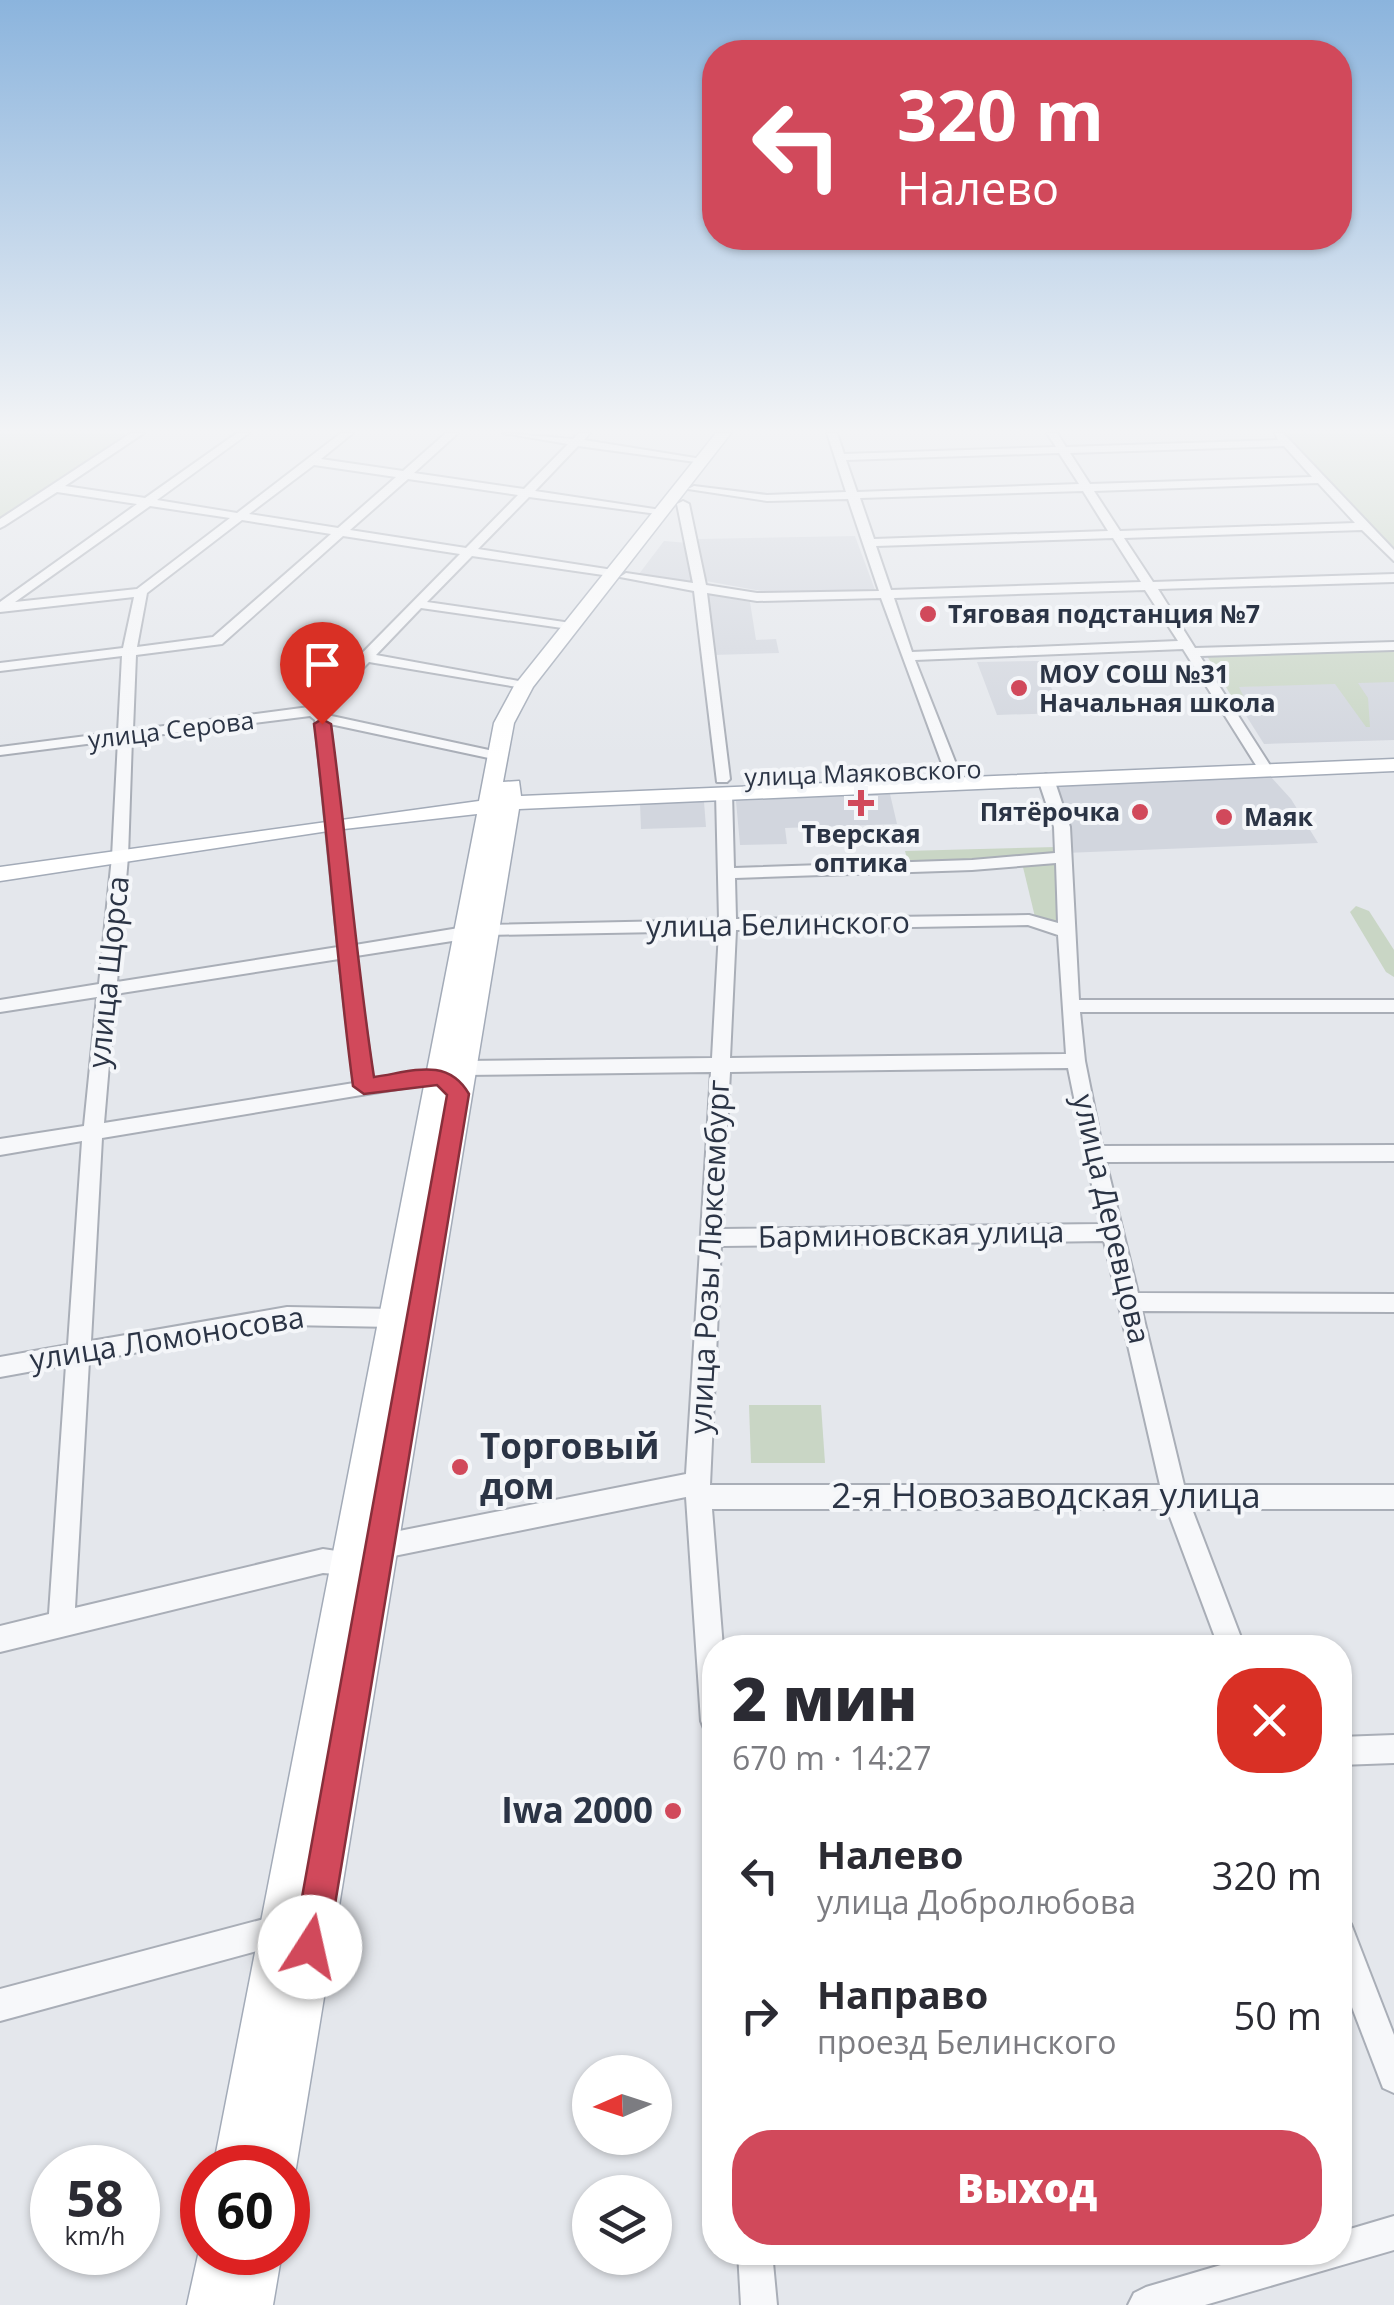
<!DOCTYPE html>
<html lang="ru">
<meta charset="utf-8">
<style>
:root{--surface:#fff;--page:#f2f2f3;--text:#2b2b33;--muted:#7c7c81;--accent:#d1495b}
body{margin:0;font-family:"Open Sans",sans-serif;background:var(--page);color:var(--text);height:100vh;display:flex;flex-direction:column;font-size:38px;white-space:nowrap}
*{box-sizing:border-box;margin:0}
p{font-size:32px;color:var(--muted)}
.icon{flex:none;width:55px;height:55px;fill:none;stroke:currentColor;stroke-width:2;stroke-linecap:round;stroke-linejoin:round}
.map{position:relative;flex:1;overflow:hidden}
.sheet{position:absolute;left:702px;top:1635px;width:650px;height:630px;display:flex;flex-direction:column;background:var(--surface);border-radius:40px;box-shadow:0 2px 8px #0004}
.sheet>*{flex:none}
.guide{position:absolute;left:702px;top:40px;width:650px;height:210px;border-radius:40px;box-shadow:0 2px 8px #0004;background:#d1495b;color:#fff;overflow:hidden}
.needle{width:65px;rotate:267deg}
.controls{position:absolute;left:572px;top:2055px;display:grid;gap:20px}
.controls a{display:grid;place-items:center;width:100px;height:100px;border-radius:50%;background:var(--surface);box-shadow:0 2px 8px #0004;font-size:50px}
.speed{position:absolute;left:30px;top:2145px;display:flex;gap:20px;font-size:50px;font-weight:700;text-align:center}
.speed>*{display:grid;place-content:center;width:130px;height:130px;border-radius:50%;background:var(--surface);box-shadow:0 2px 8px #0004;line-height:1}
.speed small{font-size:25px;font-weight:400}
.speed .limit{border:15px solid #d22;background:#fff;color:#111}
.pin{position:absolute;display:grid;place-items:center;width:85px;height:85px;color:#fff;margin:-102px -42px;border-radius:50% 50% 50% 0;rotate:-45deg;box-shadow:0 0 10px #0007}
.pin .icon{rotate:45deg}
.me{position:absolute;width:110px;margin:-55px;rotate:10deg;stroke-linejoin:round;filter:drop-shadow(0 0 8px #0008)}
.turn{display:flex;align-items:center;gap:35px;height:210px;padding:0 30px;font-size:45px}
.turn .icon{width:130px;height:130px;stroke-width:2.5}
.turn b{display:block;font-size:70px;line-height:85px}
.round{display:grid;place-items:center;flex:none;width:105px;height:105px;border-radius:40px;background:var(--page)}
.overview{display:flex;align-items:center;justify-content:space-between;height:170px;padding:0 30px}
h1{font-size:60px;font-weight:800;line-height:75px}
.primary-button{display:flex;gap:20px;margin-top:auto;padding:20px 30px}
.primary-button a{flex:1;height:115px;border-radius:40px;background:var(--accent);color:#fff;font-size:40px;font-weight:800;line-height:115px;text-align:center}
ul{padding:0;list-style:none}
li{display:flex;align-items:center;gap:30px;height:140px;padding:0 30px}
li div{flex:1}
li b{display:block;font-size:38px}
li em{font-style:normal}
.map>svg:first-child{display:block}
</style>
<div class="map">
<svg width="1394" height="2305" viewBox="0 0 1394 2305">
<rect width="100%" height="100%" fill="#e4e7ec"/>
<g fill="#d2d6de">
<path d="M 855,536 L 875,590 L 784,595 L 706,581 L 698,539 Z"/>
<path d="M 664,541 L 688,543 L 694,583 L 639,574 Z"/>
<path d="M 706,594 L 750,602 L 756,640 L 776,639 L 779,653 L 713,655 Z"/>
<path d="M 1039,661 L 1063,713 L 997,715 L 977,662 Z"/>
<path d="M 1394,681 L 1394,740 L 1264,744 L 1228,687 Z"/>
<path d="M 1271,777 L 1291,799 L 1318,843 L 1065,853 L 1048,785 Z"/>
<path d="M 890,794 L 897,824 L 785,828 L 787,844 L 740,845 L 736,801 Z"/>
<path d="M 704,802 L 706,827 L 641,829 L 640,803 Z"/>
</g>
<g fill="#c9d6c5">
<path d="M 0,433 L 135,433 L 0,521 Z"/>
<path d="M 1283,433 L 1394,433 L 1394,549 Z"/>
<path d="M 1394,649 L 1394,682 L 1358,683 L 1368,698 L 1370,727 L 1366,727 L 1335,684 L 1239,687 L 1246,701 L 1235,702 L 1207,656 Z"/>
<path d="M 1056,847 L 1059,855 L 909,866 L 905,851 Z"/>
<path d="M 1059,860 L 1061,921 L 1052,924 L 1035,917 L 1022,863 Z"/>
<path d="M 1356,906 L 1369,911 L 1394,950 L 1394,977 L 1386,972 L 1350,912 Z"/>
<path d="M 749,1405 L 821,1405 L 825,1463 L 751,1463 Z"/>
</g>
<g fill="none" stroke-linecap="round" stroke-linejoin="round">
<defs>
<g id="minor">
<path d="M 131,433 L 144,433 L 65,486 L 145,498 L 237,433 L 249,433 L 157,500 L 237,513 L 341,433 L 353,433 L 321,459 L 403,471 L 446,433 L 458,433 L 414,473 L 524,489 L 568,444 L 503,433 L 573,439 L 579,433 L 590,433 L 584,440 L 708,460 L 703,463 L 578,446 L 535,491 L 661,510 L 667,513 L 665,515 L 529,497 L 478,549 L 613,570 L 619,574 L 617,577 L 472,556 L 427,602 L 571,623 L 576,624 L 576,630 L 421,608 L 376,655 L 524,682 L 529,683 L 529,689 L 369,662 L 321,711 L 327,715 L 498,752 L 505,756 L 498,760 L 330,724 L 355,945 L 465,927 L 474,933 L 465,939 L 356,956 L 373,1080 L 439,1069 L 446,1071 L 448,1076 L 446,1081 L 102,1138 L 91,1341 L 287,1307 L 393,1309 L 401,1311 L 404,1318 L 401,1325 L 393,1327 L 287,1325 L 89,1361 L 75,1608 L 323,1549 L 357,1554 L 361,1563 L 357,1572 L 348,1575 L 323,1573 L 0,1652 L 0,1626 L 49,1614 L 66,1365 L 0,1377 L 0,1357 L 68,1345 L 82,1141 L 0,1155 L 0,1139 L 84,1126 L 97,997 L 0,1012 L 0,1000 L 99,984 L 112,857 L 118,740 L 0,755 L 0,747 L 118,732 L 122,656 L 0,671 L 0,663 L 123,648 L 134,597 L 0,612 L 0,602 L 137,504 L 57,492 L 4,526 L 0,528 L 0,519 ZM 314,465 L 396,477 L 338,528 L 249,514 ZM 408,479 L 518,495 L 466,548 L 350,530 ZM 150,506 L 230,518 L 137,589 L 15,602 ZM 242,520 L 331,534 L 213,637 L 137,647 L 147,593 ZM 343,536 L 460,554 L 309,707 L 133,730 L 136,655 L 222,644 ZM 310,716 L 315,720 L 338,947 L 117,982 L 128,857 L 132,738 ZM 339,959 L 354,1083 L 104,1123 L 115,994 Z"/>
<path d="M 827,433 L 837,433 L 844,454 L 1056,447 L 1047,433 L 1057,433 L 1066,447 L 1278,440 L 1275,433 L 1283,433 L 1394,550 L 1394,561 L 1362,530 L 1124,538 L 1153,582 L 1394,574 L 1394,582 L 1158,589 L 1195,648 L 1394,642 L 1394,650 L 1200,656 L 1273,770 L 1266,774 L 1259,770 L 1183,649 L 915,660 L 958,769 L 951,773 L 944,769 L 881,598 L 757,601 L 707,593 L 730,779 L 727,782 L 717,782 L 694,591 L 620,577 L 626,573 L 693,583 L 677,504 L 683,501 L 689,504 L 706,585 L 757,593 L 879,591 L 848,499 L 767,501 L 688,489 L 694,486 L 767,495 L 846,492 ZM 1284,446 L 1312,477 L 1090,484 L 1070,453 ZM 1059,453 L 1079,484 L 857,492 L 846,460 ZM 1318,483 L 1355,523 L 1120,531 L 1094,491 ZM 1083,491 L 1108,531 L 874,539 L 860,498 ZM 1113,538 L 1141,582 L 891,590 L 876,546 ZM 1145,590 L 1178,641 L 912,652 L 894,598 Z"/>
<path d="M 1046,774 L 1054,779 L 1070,827 L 1079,1000 L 1394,1000 L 1394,1012 L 1080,1012 L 1085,1061 L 1102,1146 L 1394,1145 L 1394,1161 L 1106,1162 L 1138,1293 L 1394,1294 L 1394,1312 L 1142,1311 L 1184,1485 L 1394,1485 L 1394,1509 L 1192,1509 L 1245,1648 L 1219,1648 L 1167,1509 L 712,1509 L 723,1648 L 715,1648 L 715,1735 L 705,1731 L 701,1721 L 686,1497 L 379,1559 L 370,1556 L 366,1547 L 370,1538 L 379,1535 L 686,1474 L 711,1072 L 463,1075 L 454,1068 L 463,1061 L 712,1058 L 719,931 L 487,935 L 478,929 L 481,925 L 719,920 L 716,793 L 724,788 L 732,793 L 734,868 L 972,860 L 1055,853 L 1054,827 L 1038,779 ZM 1056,863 L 1058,923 L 1029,915 L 736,919 L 735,878 L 972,870 ZM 1028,925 L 1058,935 L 1066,1054 L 730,1058 L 736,930 ZM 1068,1068 L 1100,1224 L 722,1229 L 730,1072 ZM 1104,1241 L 1160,1485 L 710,1485 L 721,1246 Z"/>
<path d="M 1394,1735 L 1394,1763 L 1340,1765 L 1340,1737 Z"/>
<path d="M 279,1915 L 290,1919 L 294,1930 L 290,1941 L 279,1945 L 0,2021 L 0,1989 Z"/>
<path d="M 1340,1920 L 1351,1924 L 1394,2035 L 1394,2093 L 1383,2088 L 1340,1976 Z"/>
<path d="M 1394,2216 L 1394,2250 L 1205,2305 L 1128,2305 L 1134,2293 L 1146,2287 L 1265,2252 L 1340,2252 L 1340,2232 Z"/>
<path d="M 738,2252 L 772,2252 L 777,2305 L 741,2305 Z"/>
</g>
<g id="major">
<path d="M 716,433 L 731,433 L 533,687 L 514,723 L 503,782 L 519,781 L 521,796 L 1394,759 L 1394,771 L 519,809 L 296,2168 L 288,2185 L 288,2168 L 213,2168 L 477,814 L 335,830 L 0,881 L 0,867 L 479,801 L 494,723 L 514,686 Z"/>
<path d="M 202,2237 L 202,2252 L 282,2252 L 273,2305 L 187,2305 Z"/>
</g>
</defs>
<use href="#minor" stroke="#a9aeb7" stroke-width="4"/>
<use href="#major" stroke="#a3abb8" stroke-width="3"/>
<use href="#minor" fill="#f7f8fa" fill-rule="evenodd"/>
<use href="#major" fill="#fff" fill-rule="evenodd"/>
</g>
<linearGradient id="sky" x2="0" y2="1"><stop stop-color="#8bb4dd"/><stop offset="0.57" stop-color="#f3f4f6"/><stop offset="1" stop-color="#f3f4f6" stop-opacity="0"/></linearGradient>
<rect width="1394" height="756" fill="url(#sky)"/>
<path fill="#d1495b" stroke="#882f3b" stroke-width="2.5" d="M 322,719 L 331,724 C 347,842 356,960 374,1077 C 411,1072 447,1056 469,1094 L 328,1947 L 323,1959 L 310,1964 L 298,1959 L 293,1947 L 447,1095 L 437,1085 L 364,1094 L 353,1086 C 337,966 329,845 314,724 Z"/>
<g fill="#d1495b" stroke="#f4f6f9" stroke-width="4">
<circle cx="928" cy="614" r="10"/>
<circle cx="1019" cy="688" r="10"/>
<path d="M856 788h10v10h10v10h-10v10h-10v-10h-10v-10h10z"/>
<circle cx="1140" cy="812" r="10"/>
<circle cx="1224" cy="817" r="10"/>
<circle cx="460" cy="1467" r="10"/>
<circle cx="673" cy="1811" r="10"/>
</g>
<g text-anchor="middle" stroke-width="8" stroke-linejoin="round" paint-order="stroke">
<g font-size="25" font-weight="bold" fill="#2b3445" stroke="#f4f6f9" text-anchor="start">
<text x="948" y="623">Тяговая подстанция №7</text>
<text x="1039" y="683">МОУ СОШ №31<tspan x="1039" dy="29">Начальная школа</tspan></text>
<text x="1120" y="821" text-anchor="end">Пятёрочка</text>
<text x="1244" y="826">Маяк</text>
<text x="861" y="843" text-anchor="middle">Тверская<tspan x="861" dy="29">оптика</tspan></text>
</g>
<g font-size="25" fill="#2b3445" stroke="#f4f6f9">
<text transform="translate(171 730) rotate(-7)" y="9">улица Серова</text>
<text transform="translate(863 773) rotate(-2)" y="9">улица Маяковского</text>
</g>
<g font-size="30" fill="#2b3445" stroke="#f4f6f9">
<text transform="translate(778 925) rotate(-1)" y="10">улица Белинского</text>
<text transform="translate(109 972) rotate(-84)" y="10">улица Щорса</text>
<text transform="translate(1111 1219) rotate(77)" y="10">улица Деревцова</text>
<text transform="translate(911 1235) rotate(-1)" y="10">Барминовская улица</text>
<text transform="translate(710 1257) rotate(-87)" y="10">улица Розы Люксембург</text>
<text transform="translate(167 1339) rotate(-9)" y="10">улица Ломоносова</text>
</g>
<g font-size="35" font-weight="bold" fill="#2b3445" stroke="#f4f6f9" text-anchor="start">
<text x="480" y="1459">Торговый<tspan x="480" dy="40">дом</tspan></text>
<text x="653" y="1823" text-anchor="end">Iwa 2000</text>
</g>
<g font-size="35" fill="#2b3445" stroke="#f4f6f9">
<text x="1046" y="1508">2-я Новозаводская улица</text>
</g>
</g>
</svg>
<div class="controls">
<a><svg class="needle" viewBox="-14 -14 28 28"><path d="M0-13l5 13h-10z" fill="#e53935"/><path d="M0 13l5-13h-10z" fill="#7c7c81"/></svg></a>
<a><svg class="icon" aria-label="layers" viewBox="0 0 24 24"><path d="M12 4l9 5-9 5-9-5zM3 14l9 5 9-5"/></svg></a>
</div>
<div class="speed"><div>58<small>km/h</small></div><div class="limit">60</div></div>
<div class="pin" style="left:322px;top:724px;background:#d93025"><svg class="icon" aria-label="arrive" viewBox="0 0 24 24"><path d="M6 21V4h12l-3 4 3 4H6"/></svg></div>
<svg class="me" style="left:310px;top:1947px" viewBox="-20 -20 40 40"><circle r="19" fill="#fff"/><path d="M0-13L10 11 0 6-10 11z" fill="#d1495b"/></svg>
<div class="guide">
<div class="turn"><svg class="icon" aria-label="left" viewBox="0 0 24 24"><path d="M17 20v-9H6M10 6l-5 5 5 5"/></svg><div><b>320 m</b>Налево</div></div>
</div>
<section class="sheet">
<div class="overview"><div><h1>2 мин</h1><p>670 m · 14:27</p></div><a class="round" style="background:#d93025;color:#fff"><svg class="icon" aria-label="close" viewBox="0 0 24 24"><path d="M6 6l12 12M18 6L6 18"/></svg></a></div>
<ul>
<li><svg class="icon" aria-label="left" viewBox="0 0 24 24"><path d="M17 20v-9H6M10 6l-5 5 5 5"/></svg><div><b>Налево</b><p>улица Добролюбова</p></div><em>320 m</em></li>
<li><svg class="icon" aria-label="right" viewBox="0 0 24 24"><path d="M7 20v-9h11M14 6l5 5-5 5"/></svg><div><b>Направо</b><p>проезд Белинского</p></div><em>50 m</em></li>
</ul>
<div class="primary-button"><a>Выход</a></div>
</section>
</div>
